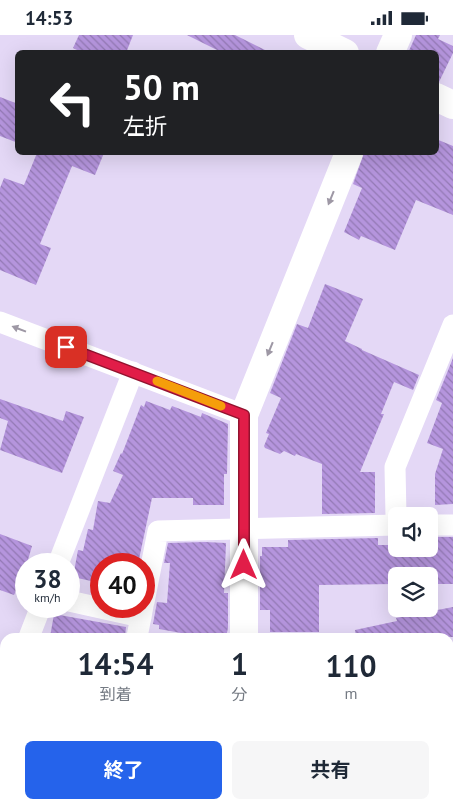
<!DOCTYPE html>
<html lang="ja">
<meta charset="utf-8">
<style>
:root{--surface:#fff;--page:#f6f6f7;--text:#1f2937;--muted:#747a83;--accent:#2563eb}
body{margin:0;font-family:"PT Sans","Noto Sans JP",sans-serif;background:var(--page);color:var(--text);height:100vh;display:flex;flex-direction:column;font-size:19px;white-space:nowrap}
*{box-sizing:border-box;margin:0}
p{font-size:16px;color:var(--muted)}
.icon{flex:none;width:28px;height:28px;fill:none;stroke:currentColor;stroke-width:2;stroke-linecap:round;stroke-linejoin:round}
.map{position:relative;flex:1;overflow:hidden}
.side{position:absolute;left:0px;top:598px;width:454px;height:176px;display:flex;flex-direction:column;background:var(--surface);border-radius:15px 15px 0 0;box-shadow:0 5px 20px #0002}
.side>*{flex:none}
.top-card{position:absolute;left:15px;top:15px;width:424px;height:105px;border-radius:8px;box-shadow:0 5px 20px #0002;background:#202124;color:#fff;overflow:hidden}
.buttons{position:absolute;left:388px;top:472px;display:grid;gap:10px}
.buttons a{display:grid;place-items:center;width:50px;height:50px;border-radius:8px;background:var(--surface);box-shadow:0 5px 20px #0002;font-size:25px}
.speed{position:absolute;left:15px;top:518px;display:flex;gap:10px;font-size:25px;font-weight:700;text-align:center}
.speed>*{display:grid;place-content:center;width:65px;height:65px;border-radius:50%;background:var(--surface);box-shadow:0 5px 20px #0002;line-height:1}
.speed small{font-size:12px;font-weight:400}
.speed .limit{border:8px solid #d22;background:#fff;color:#111}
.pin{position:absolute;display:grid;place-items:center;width:42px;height:42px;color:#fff;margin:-21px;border-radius:10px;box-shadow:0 2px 8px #0006}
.me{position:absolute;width:55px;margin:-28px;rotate:0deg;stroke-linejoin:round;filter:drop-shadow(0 0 4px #0008)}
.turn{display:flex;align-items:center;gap:18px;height:105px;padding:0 25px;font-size:22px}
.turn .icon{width:65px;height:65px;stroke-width:2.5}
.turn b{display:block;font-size:35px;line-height:42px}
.eta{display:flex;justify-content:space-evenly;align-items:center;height:85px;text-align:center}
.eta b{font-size:30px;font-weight:700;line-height:35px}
.primary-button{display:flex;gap:10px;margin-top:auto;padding:10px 25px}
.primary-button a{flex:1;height:58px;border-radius:8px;background:var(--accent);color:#fff;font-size:20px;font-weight:700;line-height:58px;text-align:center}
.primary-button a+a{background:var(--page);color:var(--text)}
.status{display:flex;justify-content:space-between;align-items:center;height:35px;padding:0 25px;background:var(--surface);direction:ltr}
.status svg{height:14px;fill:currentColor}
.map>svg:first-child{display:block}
</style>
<div class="status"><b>14:53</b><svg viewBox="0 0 49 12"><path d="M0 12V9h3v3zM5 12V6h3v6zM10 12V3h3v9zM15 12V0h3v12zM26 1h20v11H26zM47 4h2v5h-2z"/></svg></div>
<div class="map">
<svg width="453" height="773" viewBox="0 0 453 773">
<defs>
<pattern id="building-back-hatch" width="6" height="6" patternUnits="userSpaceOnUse" patternTransform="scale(1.25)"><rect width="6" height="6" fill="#b595dd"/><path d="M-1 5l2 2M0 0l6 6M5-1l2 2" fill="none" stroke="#9379b4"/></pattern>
</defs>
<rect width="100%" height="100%" fill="#e4d8f6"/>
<g fill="url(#building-back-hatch)">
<path d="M 79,0 L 133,0 L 126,18 L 83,18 L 73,13 Z"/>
<path d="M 187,0 L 235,0 L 271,18 L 223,18 Z"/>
<path d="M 416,0 L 440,0 L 438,4 L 453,11 L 453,18 L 439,47 L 436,47 L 436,18 L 408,18 Z"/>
<path d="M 0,62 L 18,69 L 18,108 L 0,101 Z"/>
<path d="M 436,104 L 453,111 L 453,180 L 416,165 L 395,215 L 361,201 L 359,205 L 344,197 L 362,153 L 353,149 L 364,118 L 436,118 Z"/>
<path d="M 37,118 L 104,118 L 95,140 L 72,131 L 40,209 L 51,213 L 36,250 L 0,235 L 0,153 L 4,143 L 24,150 Z"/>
<path d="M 325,249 L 363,264 L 345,306 L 362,314 L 362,315 L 419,340 L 413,355 L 394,347 L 381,379 L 384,379 L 360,437 L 375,437 L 375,478 L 322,479 L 322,429 L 296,419 L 295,421 L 284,416 L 280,419 L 265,413 L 264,411 L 269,399 L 266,398 L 281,363 L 270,358 L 297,289 L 308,293 Z"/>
<path d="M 453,323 L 453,469 L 435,470 L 435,439 L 443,414 L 427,408 L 442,368 L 436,365 Z"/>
<path d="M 0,364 L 63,386 L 66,376 L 84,382 L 62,438 L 0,415 L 8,386 L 0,383 Z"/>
<path d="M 146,366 L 170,375 L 172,371 L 201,382 L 202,378 L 228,389 L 227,439 L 224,439 L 224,470 L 193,470 L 193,463 L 152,463 L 138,529 L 101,529 L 100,548 L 73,542 L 78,515 L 83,516 L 88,494 L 93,495 L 98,466 L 110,468 L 123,440 L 113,436 L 121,418 L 122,419 L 141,370 L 144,372 Z"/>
<path d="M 0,499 L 32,511 L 23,542 L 14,560 L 0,555 Z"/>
<path d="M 435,502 L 453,502 L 453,549 L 429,549 L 429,541 L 396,541 L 396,549 L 319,550 L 319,597 L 270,597 L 270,575 L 260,575 L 260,521 L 262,521 L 262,512 L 288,512 L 288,505 L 378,503 L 378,510 L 396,510 L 396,514 L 429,514 L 429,507 L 434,507 Z"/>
<path d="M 205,507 L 226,508 L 224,558 L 228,558 L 228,593 L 226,602 L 191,602 L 192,600 L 159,594 L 159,590 L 153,589 L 157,567 L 167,568 L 170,528 L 164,528 L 168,508 Z"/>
<path d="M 453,572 L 453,602 L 356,602 L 355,595 L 397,586 L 396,583 Z"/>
<path d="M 54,579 L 126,592 L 125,602 L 50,602 Z"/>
</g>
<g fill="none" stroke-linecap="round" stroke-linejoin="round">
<g stroke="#fff" stroke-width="21">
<path d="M 0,287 L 244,380"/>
<path d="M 396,481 L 395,432 L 453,290"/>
<path d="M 429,490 L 453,490"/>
<path d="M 58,529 L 133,337"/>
<path d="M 69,566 L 141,582"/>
<path d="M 144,567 L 158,496 L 396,490"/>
<path d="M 29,602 L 41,571"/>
<path d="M 137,602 L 143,571"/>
<path d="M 0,671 L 5,662"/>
<path d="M 449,675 L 453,672"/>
<path d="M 0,732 L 5,733"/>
<path d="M 198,769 L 221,773"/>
</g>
<g stroke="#fff" stroke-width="28">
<path d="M 308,0 L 345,18"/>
<path d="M 390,18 L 398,0"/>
<path d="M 436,62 L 453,70"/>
<path d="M 244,602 L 244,380 L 349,118"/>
<path d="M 244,769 L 244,773"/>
</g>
</g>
<defs><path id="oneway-solid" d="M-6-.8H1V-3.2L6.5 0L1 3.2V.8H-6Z" transform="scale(1.25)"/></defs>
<g fill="#9e98a5">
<use href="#oneway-solid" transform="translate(331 163) rotate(112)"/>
<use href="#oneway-solid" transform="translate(19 294) rotate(-159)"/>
<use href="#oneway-solid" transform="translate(270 314) rotate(112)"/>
</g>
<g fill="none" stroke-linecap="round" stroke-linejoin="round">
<defs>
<path id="route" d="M 66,312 L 244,380 L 244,530"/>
</defs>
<use href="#route" stroke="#92132f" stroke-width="12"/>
<use href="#route" stroke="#e11d48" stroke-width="9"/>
<path stroke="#f59e0b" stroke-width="9" d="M 157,346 L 221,371"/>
</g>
</svg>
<div class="buttons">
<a><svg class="icon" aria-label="sound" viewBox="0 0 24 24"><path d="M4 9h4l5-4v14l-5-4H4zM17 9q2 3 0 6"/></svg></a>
<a><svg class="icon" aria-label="layers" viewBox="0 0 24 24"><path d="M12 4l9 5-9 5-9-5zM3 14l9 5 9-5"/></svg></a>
</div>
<div class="speed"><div>38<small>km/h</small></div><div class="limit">40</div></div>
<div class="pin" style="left:66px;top:312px;background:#d93025"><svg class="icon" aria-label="arrive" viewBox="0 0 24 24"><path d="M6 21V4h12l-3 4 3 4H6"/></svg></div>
<svg class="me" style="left:244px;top:530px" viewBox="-20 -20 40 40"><path d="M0-17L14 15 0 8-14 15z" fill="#e11d48" stroke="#fff" stroke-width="4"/></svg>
<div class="top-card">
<div class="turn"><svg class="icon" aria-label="left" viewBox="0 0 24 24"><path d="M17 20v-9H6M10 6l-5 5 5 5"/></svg><div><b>50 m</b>左折</div></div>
</div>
<section class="side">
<div class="eta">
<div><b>14:54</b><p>到着</p></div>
<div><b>1</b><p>分</p></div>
<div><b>110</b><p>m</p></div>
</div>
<div class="primary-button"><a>終了</a><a>共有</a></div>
</section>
</div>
